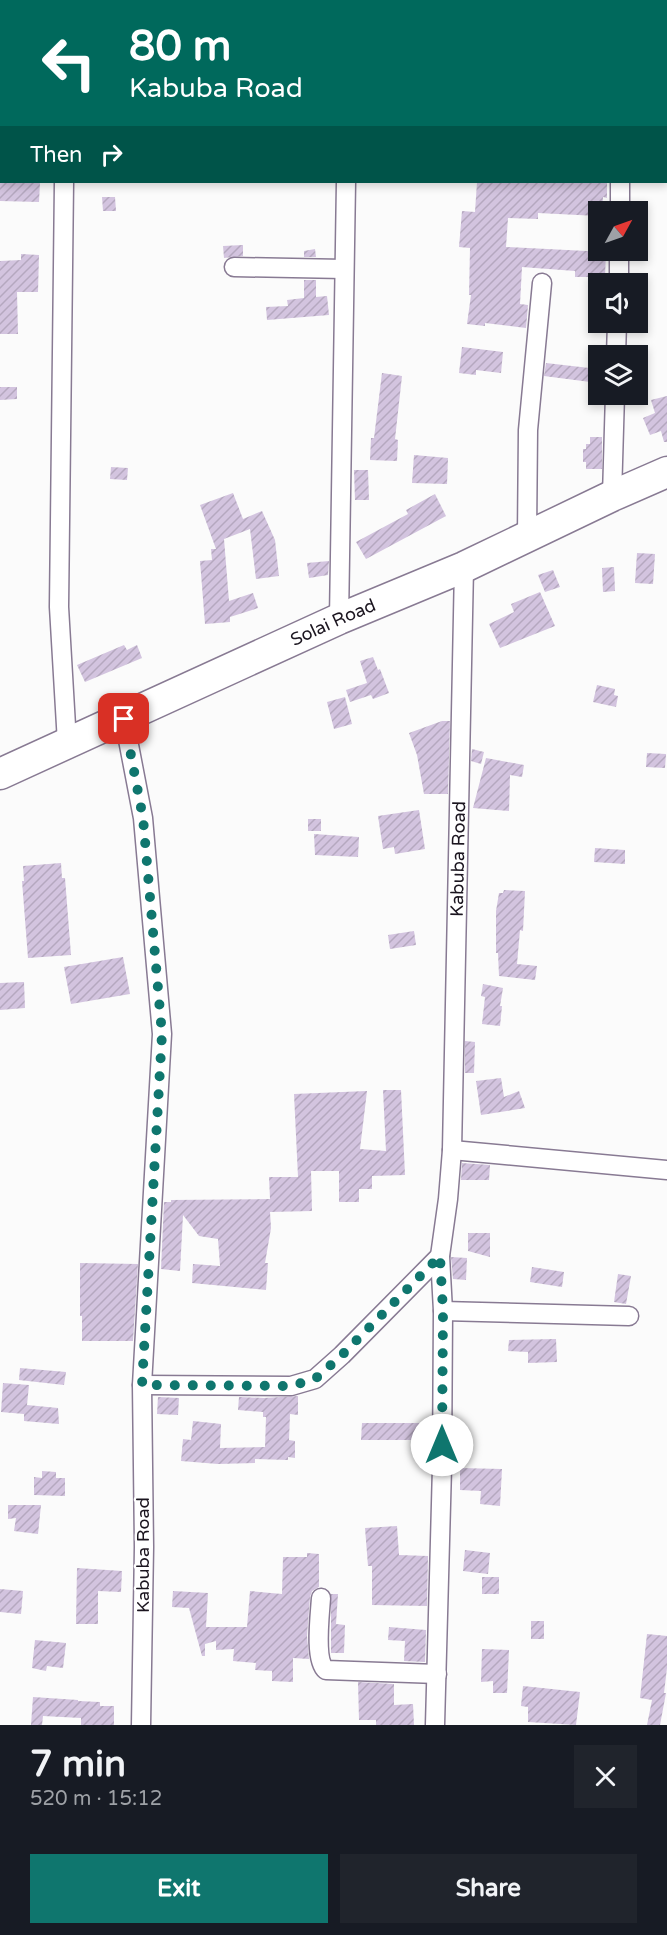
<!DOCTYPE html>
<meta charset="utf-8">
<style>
:root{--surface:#171b24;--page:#20242c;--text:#f1f3f6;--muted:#9ea1a6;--accent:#0f766e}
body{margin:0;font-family:"Varela Round",sans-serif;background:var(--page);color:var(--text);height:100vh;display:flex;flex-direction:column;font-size:22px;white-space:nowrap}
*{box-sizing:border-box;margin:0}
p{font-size:20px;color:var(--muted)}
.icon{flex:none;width:33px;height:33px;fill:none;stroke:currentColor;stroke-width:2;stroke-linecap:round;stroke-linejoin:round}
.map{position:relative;height:1725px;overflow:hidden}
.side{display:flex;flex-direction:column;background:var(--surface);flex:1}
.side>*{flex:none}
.guide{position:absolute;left:0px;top:0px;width:668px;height:183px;box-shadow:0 3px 9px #0003;background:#00695c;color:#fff;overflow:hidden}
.needle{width:39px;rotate:50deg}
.tools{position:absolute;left:588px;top:201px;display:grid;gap:12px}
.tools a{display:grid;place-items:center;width:60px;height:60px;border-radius:0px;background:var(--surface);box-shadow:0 3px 9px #0003;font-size:30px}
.pin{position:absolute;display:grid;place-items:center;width:51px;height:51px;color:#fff;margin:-26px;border-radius:12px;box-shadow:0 3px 9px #0006}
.me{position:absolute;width:66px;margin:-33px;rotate:0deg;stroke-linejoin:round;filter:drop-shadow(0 0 4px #0008)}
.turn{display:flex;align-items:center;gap:21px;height:126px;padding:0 30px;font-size:27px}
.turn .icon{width:78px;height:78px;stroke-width:2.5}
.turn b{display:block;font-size:42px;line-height:51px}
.then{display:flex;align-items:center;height:57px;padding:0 30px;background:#0003;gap:12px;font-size:22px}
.round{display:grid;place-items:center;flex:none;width:63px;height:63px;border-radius:0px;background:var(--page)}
.head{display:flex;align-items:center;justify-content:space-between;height:102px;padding:0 30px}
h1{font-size:36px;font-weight:700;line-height:45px}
.cta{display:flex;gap:12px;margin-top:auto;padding:12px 30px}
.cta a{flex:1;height:69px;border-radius:0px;background:var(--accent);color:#fff;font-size:24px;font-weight:700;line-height:69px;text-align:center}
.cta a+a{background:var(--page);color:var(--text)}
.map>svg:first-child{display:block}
</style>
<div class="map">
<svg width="667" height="1725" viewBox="0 0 667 1725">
<defs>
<pattern id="building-hatch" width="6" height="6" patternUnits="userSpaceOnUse" patternTransform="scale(1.5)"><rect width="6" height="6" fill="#d3c4df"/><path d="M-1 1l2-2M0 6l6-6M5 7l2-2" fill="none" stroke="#b5a8bf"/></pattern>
</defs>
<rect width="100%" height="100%" fill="#fbfbfb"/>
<g fill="url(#building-hatch)">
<path d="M 0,182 L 40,182 L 39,202 L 0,201 Z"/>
<path d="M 477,182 L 607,182 L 607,198 L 603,197 L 602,212 L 598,212 L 598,216 L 538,213 L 538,219 L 508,218 L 506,247 L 606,252 L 605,277 L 575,277 L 575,271 L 522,267 L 520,304 L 528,305 L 526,328 L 485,323 L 485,326 L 467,324 L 471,295 L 469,295 L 470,248 L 459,247 L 462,211 L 475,212 Z"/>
<path d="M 102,197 L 115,197 L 116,211 L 103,211 Z"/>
<path d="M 243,245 L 243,256 L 224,258 L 223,246 Z"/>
<path d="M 315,249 L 316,257 L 304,257 L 304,251 Z"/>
<path d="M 21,254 L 39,255 L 38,292 L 17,292 L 18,334 L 0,334 L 0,261 L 21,260 Z"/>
<path d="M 304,280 L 316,280 L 316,297 L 327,296 L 329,315 L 267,320 L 266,307 L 288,306 L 287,300 L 304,298 Z"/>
<path d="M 462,347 L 503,352 L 501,373 L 476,370 L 476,375 L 459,373 Z"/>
<path d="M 546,363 L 598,369 L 598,383 L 544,376 Z"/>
<path d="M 382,373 L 402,376 L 395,439 L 398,440 L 397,461 L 370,460 L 371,438 L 374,438 Z"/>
<path d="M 0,387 L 17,387 L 17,399 L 0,400 Z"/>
<path d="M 667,396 L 667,442 L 664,442 L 661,431 L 650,435 L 643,418 L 655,413 L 651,400 Z"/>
<path d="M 590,437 L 602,437 L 602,469 L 586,469 L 586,462 L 583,462 L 583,449 L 586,449 L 586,444 L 590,444 Z"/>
<path d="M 414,455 L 448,458 L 447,484 L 412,483 Z"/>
<path d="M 111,467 L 128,468 L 127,480 L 110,479 Z"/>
<path d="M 354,470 L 368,470 L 369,500 L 355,500 Z"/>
<path d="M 233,493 L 243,519 L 262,511 L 275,540 L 279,576 L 256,579 L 250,529 L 224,539 L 229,601 L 253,593 L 258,608 L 230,617 L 230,622 L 205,624 L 200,561 L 212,560 L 211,549 L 216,549 L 200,505 Z"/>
<path d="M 435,494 L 446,516 L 366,559 L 356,542 L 408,514 L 406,510 Z"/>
<path d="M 637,553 L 655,554 L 653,584 L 635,583 Z"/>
<path d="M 329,561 L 328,575 L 309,578 L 307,563 Z"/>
<path d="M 614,567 L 615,591 L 603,592 L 602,568 Z"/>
<path d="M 553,570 L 560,587 L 545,592 L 538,575 Z"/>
<path d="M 540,592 L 555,626 L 500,648 L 489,624 L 514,612 L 511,604 Z"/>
<path d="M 124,645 L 127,650 L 137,645 L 142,658 L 85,682 L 77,665 Z"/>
<path d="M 373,657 L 378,670 L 380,669 L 389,693 L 373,699 L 371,695 L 350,702 L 346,690 L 367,683 L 360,661 Z"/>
<path d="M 597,685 L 615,689 L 614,695 L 618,696 L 616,707 L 593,702 Z"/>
<path d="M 345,697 L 352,724 L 334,729 L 327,702 Z"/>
<path d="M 442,721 L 450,721 L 448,794 L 424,794 L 417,755 L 409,733 Z"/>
<path d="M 472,749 L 484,752 L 481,764 L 471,761 Z"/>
<path d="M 647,753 L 666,754 L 665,768 L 646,767 Z"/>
<path d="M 486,758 L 524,765 L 522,777 L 510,775 L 509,811 L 473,808 Z"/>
<path d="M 419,810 L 425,849 L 395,854 L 394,847 L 383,849 L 378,816 Z"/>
<rect x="308" y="819" width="13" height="12"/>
<path d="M 314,834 L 359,837 L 358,857 L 315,855 Z"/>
<path d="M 595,848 L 625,850 L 625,864 L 594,862 Z"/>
<path d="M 61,863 L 62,878 L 65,878 L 71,955 L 28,958 L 22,881 L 24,881 L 23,866 Z"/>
<path d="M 504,890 L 525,891 L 523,931 L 520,930 L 517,964 L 537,966 L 535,980 L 499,976 L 498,953 L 496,953 L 496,911 L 499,893 L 503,893 Z"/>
<path d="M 414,931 L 416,945 L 390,949 L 388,935 Z"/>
<path d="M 123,957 L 130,994 L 71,1004 L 64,967 Z"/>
<path d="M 24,982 L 25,1008 L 0,1010 L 0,983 Z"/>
<path d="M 483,984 L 503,988 L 500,1006 L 502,1006 L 500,1026 L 482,1024 L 485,997 L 481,996 Z"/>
<path d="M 465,1041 L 475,1042 L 474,1073 L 465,1073 Z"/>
<path d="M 501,1078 L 504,1097 L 519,1091 L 525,1108 L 481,1115 L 476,1081 Z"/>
<path d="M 383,1090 L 401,1090 L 405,1175 L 372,1176 L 372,1189 L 359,1189 L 359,1202 L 339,1202 L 339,1171 L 311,1171 L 312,1211 L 270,1212 L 271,1228 L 265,1263 L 268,1263 L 266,1290 L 192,1283 L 193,1264 L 220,1266 L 218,1239 L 199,1236 L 183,1215 L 180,1271 L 161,1269 L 164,1202 L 171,1202 L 171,1200 L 270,1199 L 269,1177 L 298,1177 L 294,1094 L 367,1091 L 360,1149 L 386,1151 Z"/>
<path d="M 462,1163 L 490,1165 L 489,1180 L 461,1180 Z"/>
<path d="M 468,1233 L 490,1233 L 490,1257 L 468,1251 Z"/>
<path d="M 451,1257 L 467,1258 L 466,1280 L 453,1279 Z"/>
<path d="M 80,1263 L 138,1264 L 133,1341 L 82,1341 L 82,1316 L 80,1316 Z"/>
<path d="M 532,1267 L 564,1272 L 562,1287 L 530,1282 Z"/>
<path d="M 618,1274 L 631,1276 L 626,1304 L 614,1302 Z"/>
<path d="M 556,1339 L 557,1362 L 528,1363 L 528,1352 L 508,1351 L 509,1340 Z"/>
<path d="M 20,1368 L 66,1372 L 64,1385 L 19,1380 Z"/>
<path d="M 3,1383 L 29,1385 L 27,1405 L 58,1408 L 59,1424 L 24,1421 L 24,1414 L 1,1412 Z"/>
<path d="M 298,1396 L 298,1415 L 290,1414 L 289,1440 L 295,1441 L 295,1458 L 288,1457 L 288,1460 L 255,1459 L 255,1463 L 218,1464 L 181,1461 L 183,1439 L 191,1440 L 193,1421 L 221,1424 L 220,1448 L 265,1447 L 266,1417 L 263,1417 L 263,1412 L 238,1410 L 239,1397 L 264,1398 Z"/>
<path d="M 158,1397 L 179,1398 L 178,1415 L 157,1414 Z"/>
<path d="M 362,1423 L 430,1423 L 430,1440 L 361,1440 Z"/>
<path d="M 460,1468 L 502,1469 L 500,1506 L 480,1504 L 481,1491 L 460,1490 Z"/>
<path d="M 42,1471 L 56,1472 L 56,1478 L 65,1478 L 65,1496 L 34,1495 L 34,1477 L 42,1478 Z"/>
<path d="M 8,1505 L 41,1505 L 38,1534 L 14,1531 L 16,1518 L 8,1519 Z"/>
<path d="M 397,1526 L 399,1555 L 428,1556 L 427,1606 L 372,1605 L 372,1566 L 368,1566 L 365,1528 Z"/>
<path d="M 465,1550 L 490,1553 L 488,1574 L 463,1571 Z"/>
<path d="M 307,1553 L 319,1554 L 319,1587 L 312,1591 L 310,1597 L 307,1636 L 309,1659 L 293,1658 L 293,1682 L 272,1681 L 272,1671 L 255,1670 L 256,1663 L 233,1661 L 234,1649 L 216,1650 L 216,1641 L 205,1644 L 205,1656 L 202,1656 L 189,1608 L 172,1607 L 173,1591 L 208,1593 L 206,1627 L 247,1627 L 250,1591 L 282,1594 L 283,1557 L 307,1557 Z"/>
<path d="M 77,1568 L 122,1571 L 121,1592 L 98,1591 L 98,1624 L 76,1624 Z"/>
<rect x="482" y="1577" width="17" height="17"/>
<path d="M 0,1589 L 23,1591 L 21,1614 L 0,1612 Z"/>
<path d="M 331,1594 L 338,1594 L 336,1624 L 345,1625 L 344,1653 L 331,1653 Z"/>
<rect x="531" y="1621" width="13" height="18"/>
<path d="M 389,1627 L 426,1630 L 425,1662 L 404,1661 L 405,1641 L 388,1640 Z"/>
<path d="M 647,1634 L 667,1636 L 667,1668 L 664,1693 L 666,1693 L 660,1725 L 647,1725 L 652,1700 L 640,1698 Z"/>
<path d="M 35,1640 L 66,1643 L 63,1668 L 47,1666 L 46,1671 L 32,1668 Z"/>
<path d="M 482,1649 L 509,1650 L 507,1693 L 493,1693 L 493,1681 L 481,1682 Z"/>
<path d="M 358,1682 L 394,1684 L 394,1705 L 413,1704 L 414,1725 L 376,1725 L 376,1720 L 359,1720 Z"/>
<path d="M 523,1686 L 580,1692 L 576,1725 L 528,1722 L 528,1707 L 521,1706 Z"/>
<path d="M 33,1697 L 78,1700 L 78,1701 L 100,1702 L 100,1706 L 114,1706 L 114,1725 L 81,1725 L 81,1718 L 43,1716 L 42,1725 L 31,1725 Z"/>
</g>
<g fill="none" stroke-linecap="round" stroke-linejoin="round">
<defs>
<g id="minor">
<path d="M 346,0 L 346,2"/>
<path d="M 73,2 L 73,0"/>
<path d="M 624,2 L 624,0"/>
<path d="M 64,182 L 59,607 L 67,743"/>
<path d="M 620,212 L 620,182"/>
<path d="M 234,267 L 344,269"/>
<path d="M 619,284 L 619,250"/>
<path d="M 616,356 L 617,322"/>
<path d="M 612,496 L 615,394"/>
<path d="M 527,536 L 528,430 L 542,283"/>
<path d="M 339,619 L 346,182"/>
<path d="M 124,719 L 143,818 L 162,1034 L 142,1385 L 144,1547 L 141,1725"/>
<path d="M 452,1150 L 667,1170"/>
<path d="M 443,1311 L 629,1316"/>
<path d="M 142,1385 L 291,1386 L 315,1379 L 342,1355 L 440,1256"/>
<path d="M 321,1598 C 320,1614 314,1660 326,1670 L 437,1674"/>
<path id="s1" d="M 435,1725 L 442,1467 L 443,1311 L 440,1256 L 448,1199 L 452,1150 L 464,567"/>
</g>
<g id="trunk">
<path id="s2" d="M 0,774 L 339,619 L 464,567 L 612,496 L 667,472"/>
</g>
</defs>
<use href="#minor" stroke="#887a93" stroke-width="21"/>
<use href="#trunk" stroke="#887a93" stroke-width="33"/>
<use href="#minor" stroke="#fff" stroke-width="18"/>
<use href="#trunk" stroke="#fff" stroke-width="30"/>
</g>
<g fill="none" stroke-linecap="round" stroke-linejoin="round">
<path stroke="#0f766e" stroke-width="10" stroke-dasharray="0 18" d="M 124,719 L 143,818 L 162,1034 L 142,1385 L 291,1386 L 315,1379 L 342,1355 L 440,1256 L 443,1311 L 442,1445"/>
</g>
<g text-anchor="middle" stroke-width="4.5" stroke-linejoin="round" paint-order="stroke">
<g font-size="18" fill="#1b151f" stroke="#fff">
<text dy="6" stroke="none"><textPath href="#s2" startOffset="366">Solai Road</textPath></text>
<text dy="6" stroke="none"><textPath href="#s1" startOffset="867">Kabuba Road</textPath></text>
<text transform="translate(143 1555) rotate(-90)" y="6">Kabuba Road</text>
</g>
</g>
</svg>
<div class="tools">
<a><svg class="needle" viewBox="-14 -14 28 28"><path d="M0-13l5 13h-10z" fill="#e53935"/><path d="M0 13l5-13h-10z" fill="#9ea1a6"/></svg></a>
<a><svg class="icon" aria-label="sound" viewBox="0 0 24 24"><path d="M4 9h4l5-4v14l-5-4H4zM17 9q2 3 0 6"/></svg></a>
<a><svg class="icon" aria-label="layers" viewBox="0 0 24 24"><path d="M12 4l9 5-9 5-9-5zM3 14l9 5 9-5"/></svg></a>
</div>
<div class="pin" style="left:124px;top:719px;background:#d93025"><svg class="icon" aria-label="arrive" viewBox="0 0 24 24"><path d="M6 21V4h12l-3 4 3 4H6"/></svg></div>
<svg class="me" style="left:442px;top:1445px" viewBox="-20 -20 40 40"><circle r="19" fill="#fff"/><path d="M0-13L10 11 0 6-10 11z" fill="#0f766e"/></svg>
<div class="guide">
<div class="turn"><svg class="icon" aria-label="left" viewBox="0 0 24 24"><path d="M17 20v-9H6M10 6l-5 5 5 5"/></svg><div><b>80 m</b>Kabuba Road</div></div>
<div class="then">Then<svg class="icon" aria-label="right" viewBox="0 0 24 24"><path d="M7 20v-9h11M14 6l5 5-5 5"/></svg></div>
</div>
</div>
<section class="side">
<div class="head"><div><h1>7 min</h1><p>520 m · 15:12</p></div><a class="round"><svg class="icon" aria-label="close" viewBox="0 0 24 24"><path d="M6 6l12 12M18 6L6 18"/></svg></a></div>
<div class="cta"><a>Exit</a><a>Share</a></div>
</section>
